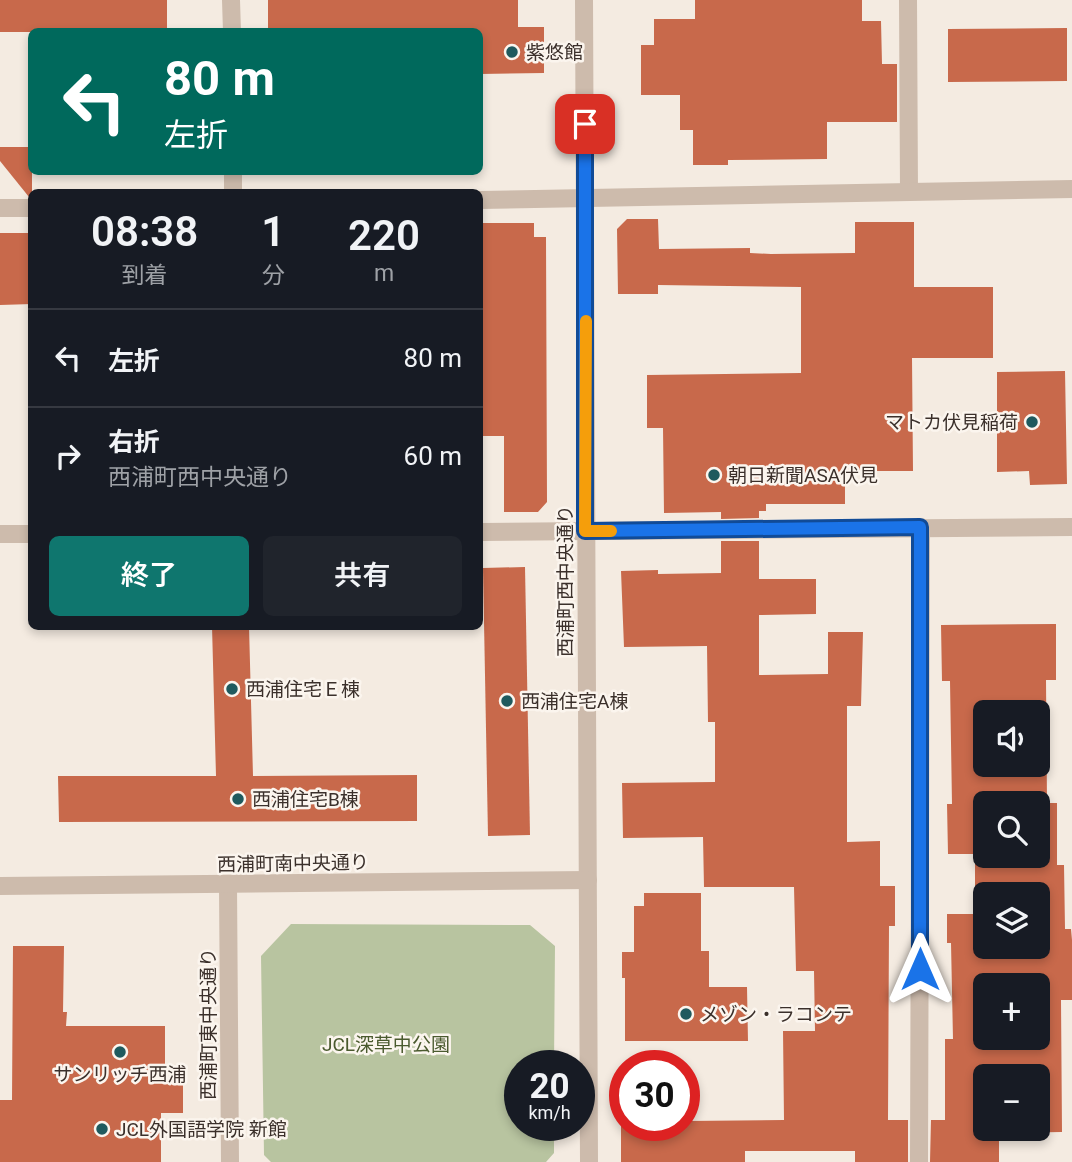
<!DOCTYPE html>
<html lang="ja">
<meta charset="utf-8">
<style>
:root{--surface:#171b24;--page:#20242c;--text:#f1f3f6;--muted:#9ea1a6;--line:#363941;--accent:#0f766e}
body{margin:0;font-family:Roboto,"Noto Sans JP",sans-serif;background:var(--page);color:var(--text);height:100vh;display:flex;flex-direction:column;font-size:26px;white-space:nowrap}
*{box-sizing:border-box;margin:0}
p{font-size:23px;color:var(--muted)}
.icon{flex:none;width:38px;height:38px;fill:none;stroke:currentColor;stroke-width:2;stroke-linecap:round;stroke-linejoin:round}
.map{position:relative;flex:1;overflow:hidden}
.details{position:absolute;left:28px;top:189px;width:455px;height:441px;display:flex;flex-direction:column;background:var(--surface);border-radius:10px;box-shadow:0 4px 10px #0003}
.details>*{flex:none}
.hud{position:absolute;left:28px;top:28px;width:455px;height:147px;border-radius:10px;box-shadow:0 4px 10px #0003;background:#00695c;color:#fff;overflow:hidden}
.controls{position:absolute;left:973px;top:700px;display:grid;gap:14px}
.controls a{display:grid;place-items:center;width:77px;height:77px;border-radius:10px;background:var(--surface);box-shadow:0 4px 10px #0003;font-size:35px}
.speed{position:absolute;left:504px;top:1050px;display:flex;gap:14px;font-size:35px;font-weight:700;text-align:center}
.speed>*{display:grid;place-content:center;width:91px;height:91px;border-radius:50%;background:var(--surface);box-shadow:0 4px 10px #0003;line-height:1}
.speed small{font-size:18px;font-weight:400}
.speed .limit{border:10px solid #d22;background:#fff;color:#111}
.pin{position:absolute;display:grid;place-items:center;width:60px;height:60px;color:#fff;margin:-30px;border-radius:14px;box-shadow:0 4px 10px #0006}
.me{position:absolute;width:77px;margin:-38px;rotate:0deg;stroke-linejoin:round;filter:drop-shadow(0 0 5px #0008)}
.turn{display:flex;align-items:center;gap:24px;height:147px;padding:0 21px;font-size:32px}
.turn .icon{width:91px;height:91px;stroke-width:2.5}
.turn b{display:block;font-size:49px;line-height:60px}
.eta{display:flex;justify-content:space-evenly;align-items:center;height:119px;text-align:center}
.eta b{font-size:42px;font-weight:600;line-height:49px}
.button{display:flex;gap:14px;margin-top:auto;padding:14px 21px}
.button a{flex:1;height:80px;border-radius:10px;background:var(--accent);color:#fff;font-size:28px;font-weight:600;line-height:80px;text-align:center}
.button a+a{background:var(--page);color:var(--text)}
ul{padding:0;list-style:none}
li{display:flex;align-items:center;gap:21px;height:98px;padding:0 21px;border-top:2px solid var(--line)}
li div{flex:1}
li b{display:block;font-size:26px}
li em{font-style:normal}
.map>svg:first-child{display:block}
</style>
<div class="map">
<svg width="1072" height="1162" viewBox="0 0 1072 1162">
<rect width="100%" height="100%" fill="#f4ebe1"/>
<path fill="#b8c4a0" d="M 291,924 L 530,925 L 555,946 L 554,1066 L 520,1066 L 520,1125 L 554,1125 L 554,1153 L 546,1162 L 271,1162 L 264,1155 L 261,956 Z"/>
<g fill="#c8694b" fill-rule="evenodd">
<rect x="0" y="0" width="167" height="32"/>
<path d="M 268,0 L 518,0 L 518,27 L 544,27 L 544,73 L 480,74 L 480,32 L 268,32 Z"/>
<path d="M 695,0 L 862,0 L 862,21 L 881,21 L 882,64 L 897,64 L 897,122 L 827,122 L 827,159 L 728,160 L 728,165 L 693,165 L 693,130 L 680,130 L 680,95 L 641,95 L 641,45 L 654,45 L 654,19 L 695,19 Z"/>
<path d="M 1067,28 L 1067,81 L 948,82 L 948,29 Z"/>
<path d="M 0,147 L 32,147 L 32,197 L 29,197 L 0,161 Z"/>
<path d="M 627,219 L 658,219 L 659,249 L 750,248 L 750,253 L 771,254 L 855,253 L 855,222 L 914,222 L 914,287 L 993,287 L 993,358 L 912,358 L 913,471 L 845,471 L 845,504 L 766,504 L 766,511 L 759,511 L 759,518 L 721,519 L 721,512 L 664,513 L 663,428 L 647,428 L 647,375 L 801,373 L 801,287 L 658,285 L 658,294 L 618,294 L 617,229 Z"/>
<path d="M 480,223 L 534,223 L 534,237 L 546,237 L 547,502 L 538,512 L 504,512 L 504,436 L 480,436 Z"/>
<path d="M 0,233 L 32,233 L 32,304 L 0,305 Z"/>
<path d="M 1065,371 L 1067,484 L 1030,485 L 1029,471 L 997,472 L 997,372 Z"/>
<path d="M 721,541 L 759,541 L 759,579 L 816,579 L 816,614 L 759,615 L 759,675 L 828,674 L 828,632 L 863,632 L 861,706 L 847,706 L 847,842 L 880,841 L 880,886 L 895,886 L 895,926 L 889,926 L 888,1120 L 908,1120 L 908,1162 L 855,1162 L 855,1151 L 745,1151 L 745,1162 L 621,1162 L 621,1125 L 687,1125 L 687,1121 L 784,1120 L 783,1031 L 815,1031 L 814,971 L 796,971 L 794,887 L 704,887 L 703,837 L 623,838 L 622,783 L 715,782 L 715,722 L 708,722 L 707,646 L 624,647 L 621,571 L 658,570 L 658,574 L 721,573 Z"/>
<path d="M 525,567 L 530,835 L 488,836 L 483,568 Z"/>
<path d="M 1056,624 L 1056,680 L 1046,680 L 1047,803 L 1057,803 L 1057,865 L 1064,865 L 1065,929 L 1071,929 L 1072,940 L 1072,1000 L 1061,1000 L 1062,1132 L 999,1133 L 999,1162 L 930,1162 L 931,1120 L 945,1120 L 945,1039 L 953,1039 L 951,943 L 947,943 L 947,914 L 975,914 L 975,854 L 948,854 L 947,804 L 952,804 L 950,681 L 942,681 L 941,625 ZM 985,712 L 1038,712 L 1038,765 L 985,765 ZM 985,803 L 1038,803 L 1038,856 L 985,856 ZM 985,894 L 1038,894 L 1038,947 L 985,947 ZM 985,985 L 1038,985 L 1038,1038 L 985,1038 ZM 985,1076 L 1038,1076 L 1038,1129 L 985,1129 Z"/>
<path d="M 212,626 L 249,626 L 253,776 L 417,775 L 417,821 L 59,822 L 58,776 L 216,776 Z"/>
<path d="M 644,893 L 701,893 L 701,951 L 709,951 L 709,987 L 747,987 L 748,1041 L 625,1041 L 625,978 L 622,978 L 622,952 L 634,952 L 634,906 L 644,906 Z"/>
<path d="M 13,946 L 64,946 L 63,1012 L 67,1012 L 66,1026 L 165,1026 L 165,1084 L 183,1084 L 183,1113 L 161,1113 L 161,1162 L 0,1162 L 0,1100 L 12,1100 Z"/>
</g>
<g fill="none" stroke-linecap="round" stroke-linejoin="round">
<g stroke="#cdbbac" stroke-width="18">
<path d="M 231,0 L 232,32"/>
<path d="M 584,0 L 589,1162"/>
<path d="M 908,0 L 909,191"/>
<path d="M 233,172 L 233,192"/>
<path d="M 480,200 L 1072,189"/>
<path d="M 0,208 L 32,208"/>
<path d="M 480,532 L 1072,527"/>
<path d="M 0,534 L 32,534"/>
<path d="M 228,885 L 230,1162"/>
<path d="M 0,886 L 588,880"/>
<path d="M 919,1162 L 921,527"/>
</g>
</g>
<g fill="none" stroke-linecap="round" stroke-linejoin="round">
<defs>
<path id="route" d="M 585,124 L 585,531 L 920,527 L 920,969"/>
</defs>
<use href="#route" stroke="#114b97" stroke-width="18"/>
<use href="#route" stroke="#1a73e8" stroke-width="12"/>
<path stroke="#f59e0b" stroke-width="12" d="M 586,321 L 585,531 L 611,531"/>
</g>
<g fill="#1f5a5e" stroke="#fbf5ee" stroke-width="2.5">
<circle cx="512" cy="52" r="7"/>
<circle cx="1032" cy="422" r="7"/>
<circle cx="714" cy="475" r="7"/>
<circle cx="232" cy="689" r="7"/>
<circle cx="507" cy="701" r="7"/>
<circle cx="238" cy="799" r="7"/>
<circle cx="686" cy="1014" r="7"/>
<circle cx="120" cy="1052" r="7"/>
<circle cx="102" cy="1129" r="7"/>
</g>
<g text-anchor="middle" stroke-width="5" stroke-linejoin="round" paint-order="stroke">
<g font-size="19" fill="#3b302b" stroke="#fbf5ee" text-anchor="start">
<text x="526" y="59">紫悠館</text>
<text x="1018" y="429" text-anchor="end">マトカ伏見稲荷</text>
<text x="728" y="482">朝日新聞ASA伏見</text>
<text x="246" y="696">西浦住宅Ｅ棟</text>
<text x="521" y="708">西浦住宅A棟</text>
<text x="252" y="806">西浦住宅B棟</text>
<text x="700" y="1021">メゾン・ラコンテ</text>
<text x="120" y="1081" text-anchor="middle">サンリッチ西浦</text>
<text x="116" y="1136">JCL外国語学院 新館</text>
</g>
<g font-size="19" fill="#3b302b" stroke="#fbf5ee">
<text transform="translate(565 581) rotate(-90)" y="7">西浦町西中央通り</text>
<text transform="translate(293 863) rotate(-1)" y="7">西浦町南中央通り</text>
<text transform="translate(208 1024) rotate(-90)" y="7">西浦町東中央通り</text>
</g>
<g font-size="19" fill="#4a5a2e" stroke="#fbf5ee">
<text x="386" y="1051">JCL深草中公園</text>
</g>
</g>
</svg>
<div class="controls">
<a><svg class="icon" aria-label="sound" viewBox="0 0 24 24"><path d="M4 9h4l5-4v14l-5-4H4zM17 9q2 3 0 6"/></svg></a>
<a><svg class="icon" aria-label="search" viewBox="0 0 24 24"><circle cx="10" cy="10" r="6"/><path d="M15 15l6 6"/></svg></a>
<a><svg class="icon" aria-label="layers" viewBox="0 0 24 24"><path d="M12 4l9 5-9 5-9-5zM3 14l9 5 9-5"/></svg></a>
<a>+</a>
<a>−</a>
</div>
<div class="speed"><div>20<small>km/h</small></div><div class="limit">30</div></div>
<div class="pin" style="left:585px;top:124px;background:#d93025"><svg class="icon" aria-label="arrive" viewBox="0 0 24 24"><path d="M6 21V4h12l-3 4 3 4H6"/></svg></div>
<svg class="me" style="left:920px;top:969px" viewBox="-20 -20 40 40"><path d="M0-17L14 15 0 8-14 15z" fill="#1a73e8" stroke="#fff" stroke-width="4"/></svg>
<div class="hud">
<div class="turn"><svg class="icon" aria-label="left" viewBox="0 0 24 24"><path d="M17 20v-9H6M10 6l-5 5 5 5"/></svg><div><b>80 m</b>左折</div></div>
</div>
<section class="details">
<div class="eta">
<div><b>08:38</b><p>到着</p></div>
<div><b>1</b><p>分</p></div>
<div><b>220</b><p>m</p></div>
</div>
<ul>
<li><svg class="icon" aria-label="left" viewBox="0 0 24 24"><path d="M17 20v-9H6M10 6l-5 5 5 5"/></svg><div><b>左折</b></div><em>80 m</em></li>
<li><svg class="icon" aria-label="right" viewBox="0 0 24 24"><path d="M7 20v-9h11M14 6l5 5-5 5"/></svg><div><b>右折</b><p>西浦町西中央通り</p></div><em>60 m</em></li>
</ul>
<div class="button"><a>終了</a><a>共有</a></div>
</section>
</div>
